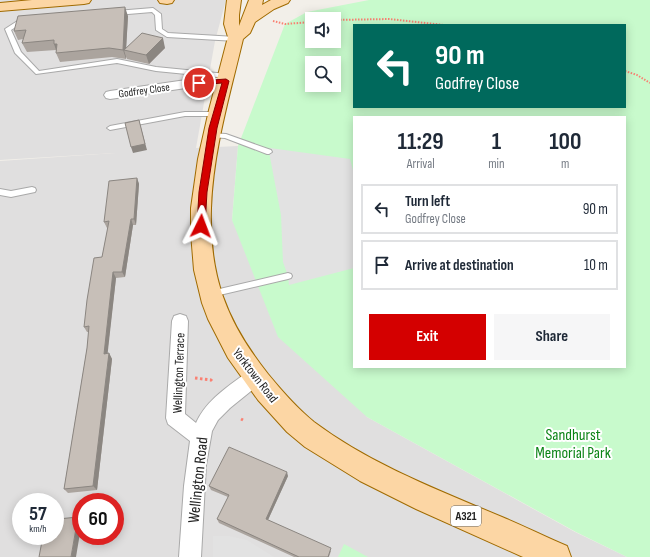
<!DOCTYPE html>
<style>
:root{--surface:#fff;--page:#f6f6f7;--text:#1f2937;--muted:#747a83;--line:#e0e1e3;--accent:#d40000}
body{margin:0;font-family:"Sofia Sans Condensed",sans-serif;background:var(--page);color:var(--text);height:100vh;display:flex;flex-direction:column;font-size:15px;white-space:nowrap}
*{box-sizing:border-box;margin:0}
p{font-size:13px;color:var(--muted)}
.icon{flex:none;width:22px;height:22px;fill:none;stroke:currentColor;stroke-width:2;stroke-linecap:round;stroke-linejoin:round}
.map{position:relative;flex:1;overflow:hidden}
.sheet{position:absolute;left:353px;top:116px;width:273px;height:252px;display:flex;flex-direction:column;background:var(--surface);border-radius:0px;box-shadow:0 2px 10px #0003}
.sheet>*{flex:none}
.hud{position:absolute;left:353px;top:24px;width:273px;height:84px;border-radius:0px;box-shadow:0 2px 10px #0003;background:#00695c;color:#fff;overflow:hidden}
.controls{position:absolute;left:305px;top:12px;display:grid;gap:8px}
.controls a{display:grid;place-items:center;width:36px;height:36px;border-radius:0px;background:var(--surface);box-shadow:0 2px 10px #0003;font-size:20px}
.speed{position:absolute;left:12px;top:493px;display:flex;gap:8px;font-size:20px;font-weight:700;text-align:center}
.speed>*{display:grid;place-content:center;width:52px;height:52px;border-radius:50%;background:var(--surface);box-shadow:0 2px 10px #0003;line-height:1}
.speed small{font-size:10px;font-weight:400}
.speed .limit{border:6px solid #d22;background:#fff;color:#111}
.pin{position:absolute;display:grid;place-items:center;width:34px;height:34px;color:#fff;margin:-17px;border:2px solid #fff;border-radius:50%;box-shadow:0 1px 4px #0007}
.me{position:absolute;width:44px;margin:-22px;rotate:3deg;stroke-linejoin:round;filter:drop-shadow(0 0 3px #0008)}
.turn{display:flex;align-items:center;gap:14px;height:84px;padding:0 16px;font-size:18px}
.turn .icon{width:52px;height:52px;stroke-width:2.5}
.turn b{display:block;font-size:28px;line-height:34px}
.eta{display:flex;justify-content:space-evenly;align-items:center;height:68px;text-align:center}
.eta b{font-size:24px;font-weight:700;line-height:28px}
.action{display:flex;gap:8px;margin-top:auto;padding:8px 16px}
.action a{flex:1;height:46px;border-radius:0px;background:var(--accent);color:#fff;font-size:16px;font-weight:700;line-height:46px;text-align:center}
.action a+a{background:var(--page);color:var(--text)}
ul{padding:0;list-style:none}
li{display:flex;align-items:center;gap:12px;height:50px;margin:0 8px 6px;padding:0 8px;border:2px solid var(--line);border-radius:0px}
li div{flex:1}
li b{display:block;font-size:15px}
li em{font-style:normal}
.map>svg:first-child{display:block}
</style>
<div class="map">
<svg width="650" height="557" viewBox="0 0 650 557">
<rect width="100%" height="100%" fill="#f2efe9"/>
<path fill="#e0dfdf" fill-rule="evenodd" d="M 0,0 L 226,0 L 215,41 L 196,148 L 238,146 L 232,220 L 367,417 L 575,532 L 627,557 L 0,557 L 0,161 L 115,153 L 0,160 ZM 21,502 L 55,502 L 55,536 L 21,536 ZM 81,502 L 115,502 L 115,536 L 81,536 Z"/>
<g fill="#c8facc" fill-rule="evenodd">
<path d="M 369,0 L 650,0 L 650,557 L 627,557 L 576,532 L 367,417 L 278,337 L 232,220 L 238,146 L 285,24 L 307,12 ZM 312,19 L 334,19 L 334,41 L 312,41 ZM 354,25 L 625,25 L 625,107 L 354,107 ZM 312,63 L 334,63 L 334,85 L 312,85 ZM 354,117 L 625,117 L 625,367 L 354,367 Z"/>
<path d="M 344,544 L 368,557 L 338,557 Z"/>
</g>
<g fill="#e2e2e2">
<path d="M 270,148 L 350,159 L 354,174 L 354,268 L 289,285 L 288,276 L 283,262 L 281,215 L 269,152 Z"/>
<path d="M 213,536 L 229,536 L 247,540 L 274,557 L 213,557 Z"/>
</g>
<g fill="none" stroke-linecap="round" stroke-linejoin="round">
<defs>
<g id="lane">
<path d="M 153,8 L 161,14 L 162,29 L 168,33 L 236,37 L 239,39 L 236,41 L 167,37 L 156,30 L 155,15 L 152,12 L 116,15 L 113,13 L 116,11 Z"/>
<path d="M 25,19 L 28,21 L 27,22 L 22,23 L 11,30 L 21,52 L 39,71 L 117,59 L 156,67 L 227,74 L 230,76 L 227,78 L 156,71 L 117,63 L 36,74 L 15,53 L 5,29 L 19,20 Z"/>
<path d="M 185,112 L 217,112 L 220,114 L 217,116 L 185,116 L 110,130 L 107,128 L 110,126 Z"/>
<path d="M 210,133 L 226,134 L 271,150 L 272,152 L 269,154 L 267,154 L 225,138 L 210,137 Z"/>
<path d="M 32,187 L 35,188 L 36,190 L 35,192 L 11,197 L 0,195 L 0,189 L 11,191 Z"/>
<path d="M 288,273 L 291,274 L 292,276 L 291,278 L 288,279 L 211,297 L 208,296 L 207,294 L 208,292 L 211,291 Z"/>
</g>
<g id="street">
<path d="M 226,77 L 230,78 L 232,81 L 230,84 L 186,88 L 110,99 L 106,98 L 104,95 L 106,92 L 110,91 L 186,80 Z"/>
<path d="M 180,314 L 186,316 L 188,321 L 185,414 L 196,423 C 207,399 229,386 249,371 L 255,369 L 261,371 L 264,377 L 261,383 L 230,408 L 218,420 L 212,431 L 206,465 L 201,557 L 179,557 L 184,486 L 190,441 L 168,424 L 166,418 L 172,321 L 174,316 Z"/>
</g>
<g id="primary">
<path d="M 32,0 L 91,0 L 89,3 L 84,4 L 0,11 L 0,3 Z"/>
<path d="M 158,0 L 174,0 L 172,3 L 167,4 L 160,3 Z"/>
<path d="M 227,0 L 241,0 L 239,15 L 239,26 L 249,0 L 263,0 L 262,5 L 271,0 L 290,0 L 288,3 L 274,9 L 255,22 L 250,33 L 243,39 C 230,94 213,151 211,208 C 209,276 226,321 268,374 C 282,391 297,408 314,422 C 370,464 438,490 502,517 C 524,526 545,537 567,546 L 571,557 L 523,557 L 416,509 L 360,481 L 305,447 L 287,432 L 258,400 L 228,358 L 208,319 L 202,303 L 194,270 L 191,233 L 191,208 L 198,159 L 209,110 L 228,37 L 224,24 Z"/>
</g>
</defs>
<use href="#lane" stroke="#a9a9a9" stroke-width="2"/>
<use href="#street" stroke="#a9a9a9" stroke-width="2"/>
<use href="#primary" stroke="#a06b00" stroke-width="2"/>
<g stroke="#fa8072" stroke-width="2" stroke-dasharray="1.5 1.5" stroke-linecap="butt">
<path d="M 334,20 L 389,19 L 444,25"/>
<path d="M 273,21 L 285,24 L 312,22"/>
<path d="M 625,71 L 637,75 L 650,83"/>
</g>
<g stroke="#fa8072" stroke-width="3" stroke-dasharray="2.5 2.5" stroke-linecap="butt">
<path d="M 195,378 L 211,380 L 213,382"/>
<path d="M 241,419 L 243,420"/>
</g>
<use href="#lane" fill="#fff" fill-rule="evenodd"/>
<use href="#street" fill="#fff" fill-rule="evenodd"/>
<use href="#primary" fill="#fcd6a4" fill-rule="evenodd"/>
</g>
<g fill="#aba49e">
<path d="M 128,16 L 126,48 L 165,48 L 149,64 L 127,59 L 126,57 L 126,59 L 112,57 L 60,62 L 56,53 L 56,50 L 27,52 L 22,43 L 23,39 L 18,40 L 14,31 Z"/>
<path d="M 137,178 L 139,184 L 136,225 L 133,225 L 125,277 L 116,278 L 107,354 L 109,353 L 112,359 L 97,490 L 68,493 L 64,489 L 87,348 L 89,332 L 87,332 L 84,327 L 102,257 L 108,228 L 107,228 L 104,222 Z"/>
<path d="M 288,476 L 268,520 L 331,551 L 329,557 L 294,557 L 219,523 L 217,519 L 228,497 L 211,490 L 209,486 Z"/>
</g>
<g fill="#8b8681">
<path d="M 125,7 L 128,16 L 126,51 L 124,50 L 126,57 L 126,59 L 123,50 Z"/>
<path d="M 163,38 L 165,48 L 149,64 L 146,55 Z"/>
<path d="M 54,44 L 57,44 L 57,53 Z"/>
<path d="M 139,120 L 147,150 L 133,153 L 131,147 Z"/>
<path d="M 137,178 L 139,184 L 136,225 L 134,219 Z"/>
<path d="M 131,219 L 133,225 L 125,277 L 122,272 Z"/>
<path d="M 113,272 L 116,278 L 107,359 L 104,354 Z"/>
<path d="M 109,353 L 112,359 L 97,490 L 93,486 Z"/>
<path d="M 287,472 L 288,476 L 267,522 L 266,519 Z"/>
<path d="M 78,517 L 81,520 L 81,527 L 76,557 L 71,557 Z"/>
</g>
<g fill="#c7bfb8" stroke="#8b8681">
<path d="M 125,7 L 123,50 L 109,48 L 56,53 L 57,44 L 54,44 L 54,40 L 22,43 L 26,30 L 14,31 L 18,16 Z"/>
<path d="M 142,33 L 163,38 L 146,55 L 124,50 Z"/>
<path d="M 139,120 L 145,144 L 131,147 L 125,123 Z"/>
<path d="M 137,178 L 134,219 L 131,219 L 122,272 L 113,272 L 104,354 L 109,353 L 93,486 L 64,489 L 87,348 L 89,326 L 84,327 L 87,300 L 94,258 L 102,257 L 109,221 L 104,222 L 109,181 Z"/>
<path d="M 229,447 L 287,472 L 266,519 L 331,548 L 328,557 L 299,557 L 217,519 L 229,495 L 209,486 Z"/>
<path d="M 78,517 L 71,557 L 39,557 L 43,536 L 55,536 L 55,529 L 56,529 L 58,519 Z"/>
</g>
<path fill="#d40000" stroke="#8a0000" d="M 226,79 L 229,81 L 217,128 L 207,192 L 205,226 L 201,229 L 197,226 L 199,192 L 209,128 L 222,83 L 199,85 L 195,83 L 199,81 Z"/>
<g text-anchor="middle" stroke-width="4" stroke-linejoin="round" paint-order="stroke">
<g font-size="11" fill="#222" stroke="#fff">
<text transform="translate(144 90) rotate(-8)" y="4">Godfrey Close</text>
</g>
<rect fill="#fff" stroke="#646464" stroke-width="1" x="451" y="506" width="30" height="20" rx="3"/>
<g font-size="12" font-weight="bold" fill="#222">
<text x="466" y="520">A321</text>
</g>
<g font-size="13" fill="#222" stroke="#fff">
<text transform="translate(178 373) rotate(-88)" y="5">Wellington Terrace</text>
<text transform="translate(256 375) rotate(52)" y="5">Yorktown Road</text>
</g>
<g font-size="16" fill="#0c8416" stroke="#fff">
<text x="573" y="440">Sandhurst<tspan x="573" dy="18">Memorial Park</tspan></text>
</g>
<g font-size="16" fill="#222" stroke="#fff">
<text transform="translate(197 480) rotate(-84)" y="6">Wellington Road</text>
</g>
</g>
</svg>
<div class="controls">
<a><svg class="icon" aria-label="sound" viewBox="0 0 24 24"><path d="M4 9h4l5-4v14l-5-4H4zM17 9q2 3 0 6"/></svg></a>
<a><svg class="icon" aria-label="search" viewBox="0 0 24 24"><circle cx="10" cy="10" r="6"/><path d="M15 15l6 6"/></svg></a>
</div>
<div class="speed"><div>57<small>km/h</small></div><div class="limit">60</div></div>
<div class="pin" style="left:199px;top:83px;background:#d93025"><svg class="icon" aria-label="arrive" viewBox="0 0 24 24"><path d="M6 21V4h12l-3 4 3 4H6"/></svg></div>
<svg class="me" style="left:201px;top:226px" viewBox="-20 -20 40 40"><path d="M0-17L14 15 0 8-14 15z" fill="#d40000" stroke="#fff" stroke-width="4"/></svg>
<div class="hud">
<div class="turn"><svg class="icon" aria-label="left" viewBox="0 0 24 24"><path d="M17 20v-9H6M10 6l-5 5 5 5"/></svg><div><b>90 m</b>Godfrey Close</div></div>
</div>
<section class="sheet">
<div class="eta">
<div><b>11:29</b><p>Arrival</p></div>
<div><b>1</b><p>min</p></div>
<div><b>100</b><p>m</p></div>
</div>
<ul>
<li><svg class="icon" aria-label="left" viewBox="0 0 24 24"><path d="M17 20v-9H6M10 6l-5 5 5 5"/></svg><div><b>Turn left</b><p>Godfrey Close</p></div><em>90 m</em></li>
<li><svg class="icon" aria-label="arrive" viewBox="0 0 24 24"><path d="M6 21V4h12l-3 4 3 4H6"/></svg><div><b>Arrive at destination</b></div><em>10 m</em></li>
</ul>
<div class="action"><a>Exit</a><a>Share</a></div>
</section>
</div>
